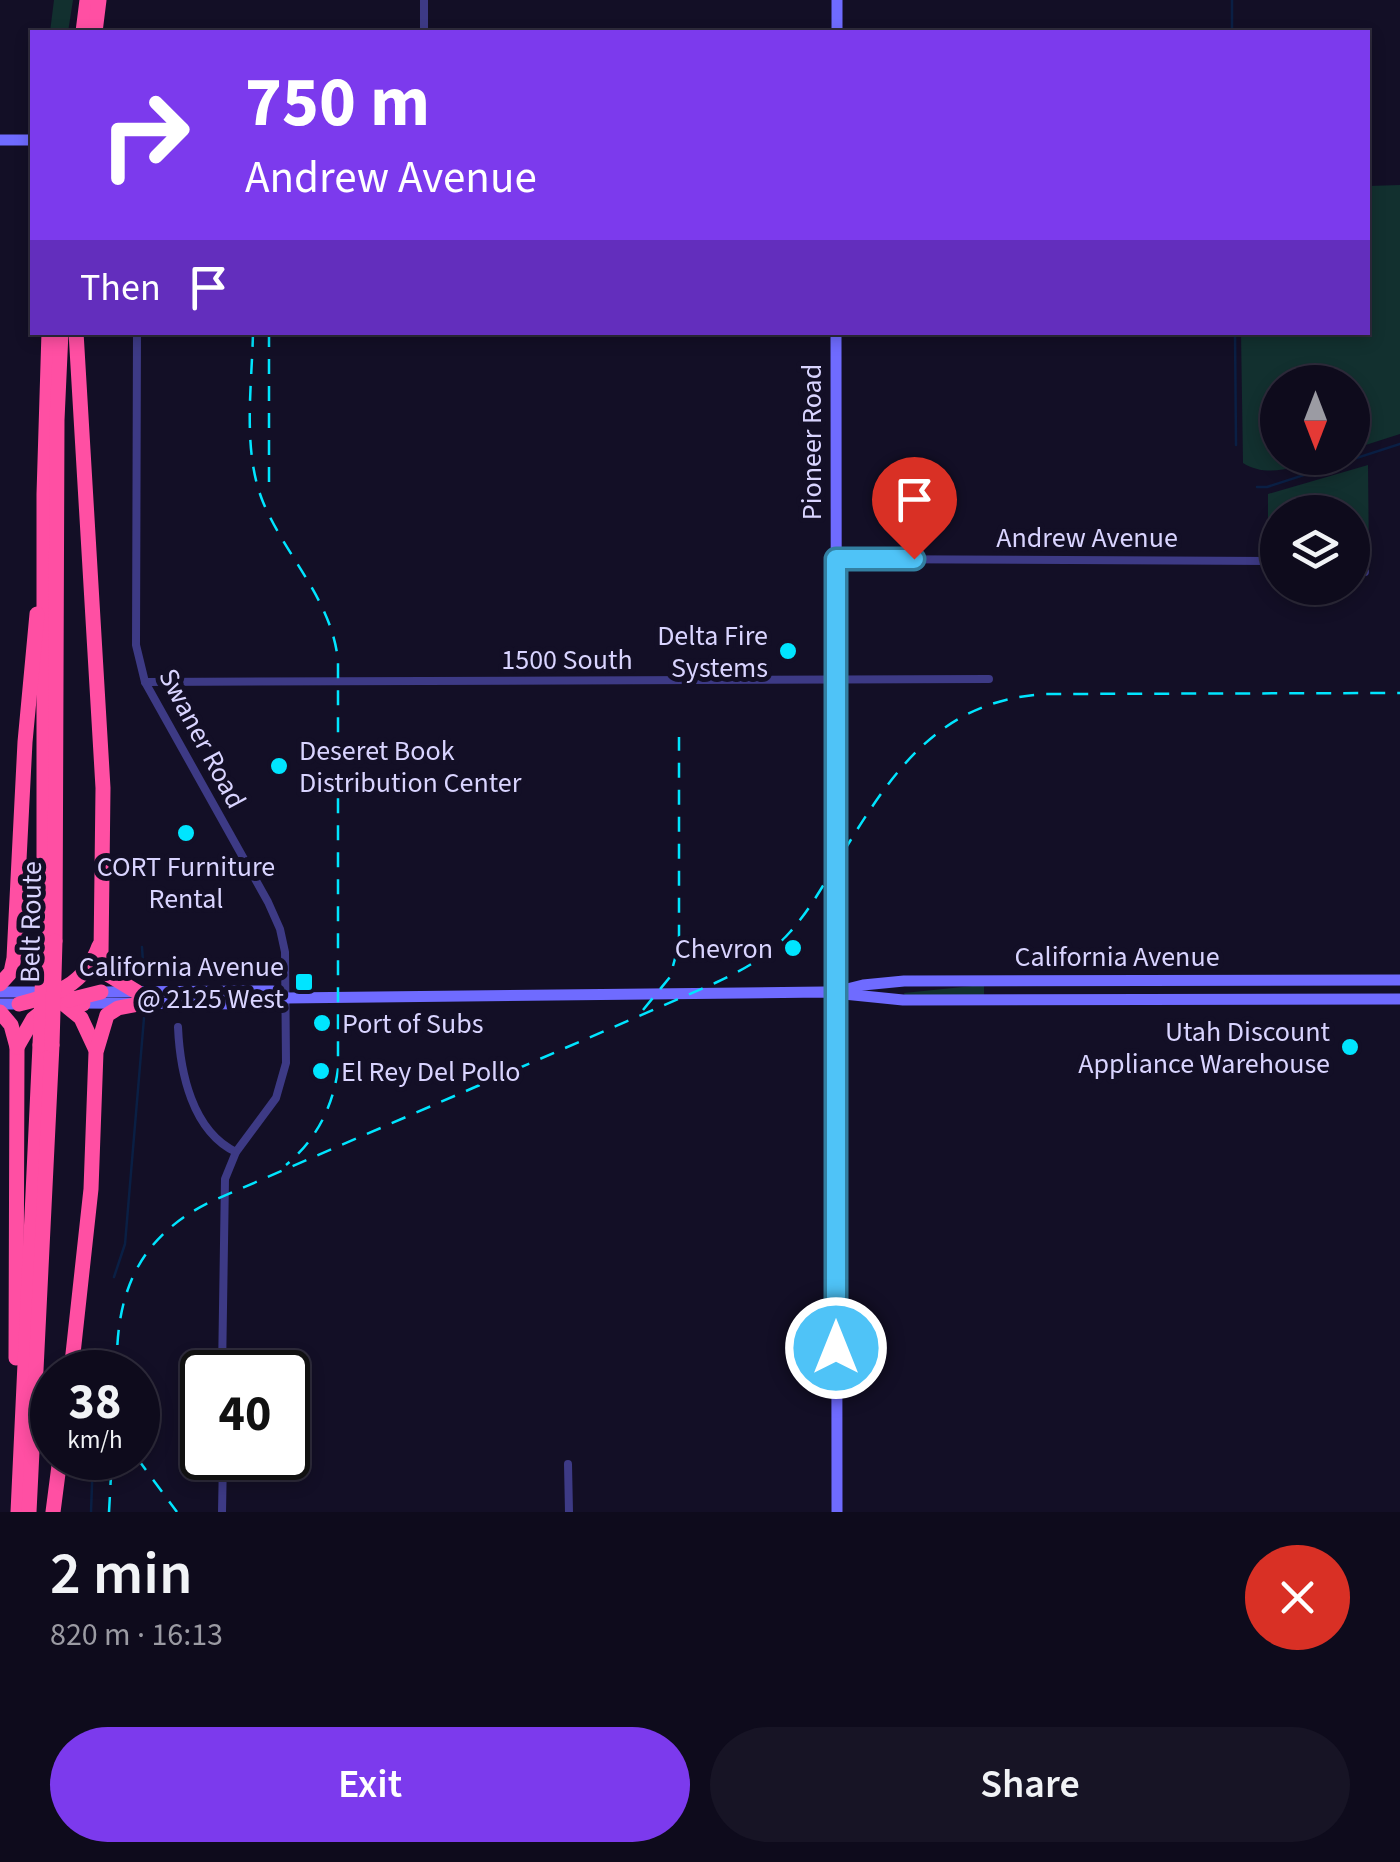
<!DOCTYPE html>
<meta charset="utf-8">
<style>
:root{--surface:#0e0b1c;--page:#171425;--text:#f1f3f6;--muted:#9b9ba3;--line:#2e2b3b;--accent:#7c3aed}
body{margin:0;font-family:"Source Sans 3",sans-serif;background:var(--page);color:var(--text);height:100vh;display:flex;flex-direction:column;font-size:38px;white-space:nowrap}
*{box-sizing:border-box;margin:0}
p{font-size:32px;color:var(--muted)}
.icon{flex:none;width:55px;height:55px;fill:none;stroke:currentColor;stroke-width:2;stroke-linecap:round;stroke-linejoin:round}
.map{position:relative;height:1512px;overflow:hidden}
.sheet{display:flex;flex-direction:column;background:var(--surface);flex:1}
.sheet>*{flex:none}
.banner{position:absolute;left:30px;top:30px;width:1340px;height:305px;border-radius:0px;box-shadow:0 5px 15px #0003,0 0 0 2px var(--line);background:#7c3aed;color:#fff;overflow:hidden}
.needle{width:65px;rotate:180deg}
.buttons{position:absolute;left:1260px;top:365px;display:grid;gap:20px}
.buttons a{display:grid;place-items:center;width:110px;height:110px;border-radius:50%;background:var(--surface);box-shadow:0 5px 15px #0003,0 0 0 2px var(--line);font-size:50px}
.speed{position:absolute;left:30px;top:1350px;display:flex;gap:20px;font-size:50px;font-weight:700;text-align:center}
.speed>*{display:grid;place-content:center;width:130px;height:130px;border-radius:50%;background:var(--surface);box-shadow:0 5px 15px #0003,0 0 0 2px var(--line);line-height:1}
.speed small{font-size:25px;font-weight:400}
.speed .limit{border:5px solid #111;border-radius:15px;background:#fff;color:#111}
.pin{position:absolute;display:grid;place-items:center;width:85px;height:85px;color:#fff;margin:-102px -42px;border-radius:50% 50% 50% 0;rotate:-45deg;box-shadow:0 0 10px #0007}
.pin .icon{rotate:45deg}
.me{position:absolute;width:110px;margin:-55px;rotate:0deg;stroke-linejoin:round;filter:drop-shadow(0 0 8px #0008)}
.turn{display:flex;align-items:center;gap:35px;height:210px;padding:0 50px;font-size:45px}
.turn .icon{width:130px;height:130px;stroke-width:2.5}
.turn b{display:block;font-size:70px;line-height:85px}
.then{display:flex;align-items:center;height:95px;padding:0 50px;background:#0003;gap:20px;font-size:38px}
.round{display:grid;place-items:center;flex:none;width:105px;height:105px;border-radius:52px;background:var(--page)}
.summary{display:flex;align-items:center;justify-content:space-between;height:170px;padding:0 50px}
h1{font-size:60px;font-weight:600;line-height:75px}
.action{display:flex;gap:20px;margin-top:auto;padding:20px 50px}
.action a{flex:1;height:115px;border-radius:60px;background:var(--accent);color:#fff;font-size:40px;font-weight:600;line-height:115px;text-align:center}
.action a+a{background:var(--page);color:var(--text)}
.map>svg:first-child{display:block}
</style>
<div class="map">
<svg width="1400" height="1512" viewBox="0 0 1400 1512">
<rect width="100%" height="100%" fill="#130f26"/>
<g fill="#12302f">
<path d="M 54,0 L 73,0 L 68,32 L 50,32 Z"/>
<path d="M 1400,185 L 1400,434 L 1353,449 L 1352,382 L 1278,382 L 1278,458 L 1324,458 C 1298,466 1268,479 1243,463 L 1241,333 L 1368,332 L 1368,186 Z"/>
<path d="M 1368,465 L 1369,564 L 1353,563 L 1352,512 L 1278,512 L 1277,553 L 1268,552 L 1268,494 Z"/>
<path d="M 972,986 L 984,986 L 984,996 L 905,996 L 904,993 Z"/>
</g>
<g fill="none" stroke-linecap="round" stroke-linejoin="round">
<g stroke="#0a1f44" stroke-width="2.5">
<path d="M 1232,0 L 1232,32"/>
<path d="M 1235,332 L 1236,445"/>
<path d="M 1257,487 L 1267,487 L 1400,444"/>
<path d="M 142,947 L 144,977"/>
<path d="M 114,1277 L 125,1244 L 144,1018"/>
<path d="M 91,1512 L 93,1458"/>
</g>
<g stroke="#3d3a85" stroke-width="8">
<path d="M 424,0 L 424,32"/>
<path d="M 137,332 L 136,645 L 145,682 L 268,902 L 280,929 L 285,952 L 286,1063 L 276,1098 L 236,1152 L 225,1179 L 222,1372"/>
<path d="M 836,559 L 1278,561"/>
<path d="M 1352,571 L 1365,572"/>
<path d="M 145,682 L 989,679"/>
<path d="M 178,1027 C 180,1072 192,1131 236,1152"/>
<path d="M 568,1464 L 569,1512"/>
<path d="M 222,1512 L 223,1458"/>
</g>
<g stroke="#6f6bff" stroke-width="11">
<path d="M 837,0 L 837,32"/>
<path d="M 0,140 L 32,140"/>
<path d="M 836,332 L 837,1512"/>
<path d="M 839,991 L 863,985 L 904,981 L 1400,980"/>
<path d="M 0,992 L 49,992"/>
<path d="M 97,992 L 273,991 L 286,998"/>
<path d="M 76,1003 L 272,1004 L 286,998 L 824,992 L 903,1000 L 1400,999"/>
<path d="M 0,1004 L 23,1004"/>
</g>
<g stroke="#ff4fa3" stroke-width="15">
<path d="M 83,32 L 87,0"/>
<path d="M 95,32 L 99,0"/>
<path d="M 76,332 L 103,788 L 101,954 L 109,975 L 137,992"/>
<path d="M 22,931 C 27,969 50,988 83,1004"/>
<path d="M 44,941 L 44,494 L 49,332"/>
<path d="M 55,941 L 57,420 L 61,332"/>
<path d="M 0,984 L 11,972 L 14,958 L 25,742 L 37,614"/>
<path d="M 59,1000 L 81,1018 L 95,1048"/>
<path d="M 69,1000 L 101,992"/>
<path d="M 19,1004 C 55,995 85,985 99,946"/>
<path d="M 0,1012 L 11,1025 L 17,1047 L 16,1358"/>
<path d="M 17,1047 L 33,1019 L 47,1008"/>
<path d="M 71,1372 L 91,1189 L 96,1052 L 107,1015 L 118,1008 L 139,1004"/>
<path d="M 18,1512 L 40,1045"/>
<path d="M 29,1512 L 52,1045"/>
<path d="M 53,1512 L 60,1458"/>
</g>
<g stroke="#00e5ff" stroke-width="2.5" stroke-dasharray="15 12" stroke-linecap="butt">
<path d="M 253,332 C 252,386 242,451 263,502 C 286,557 332,600 338,661 L 338,1069 C 333,1107 316,1140 286,1165"/>
<path d="M 269,332 L 269,487"/>
<path d="M 643,1010 L 670,977 L 679,944 L 679,737"/>
<path d="M 117,1372 C 115,1295 137,1238 210,1202 L 715,983 C 743,970 769,956 790,932 C 807,913 820,891 833,869 C 886,782 932,701 1045,694 L 1400,693"/>
<path d="M 137,1458 L 177,1512"/>
<path d="M 109,1512 L 112,1458"/>
</g>
<g stroke="#ff4fa3" stroke-width="15">
<path d="M 40,1045 L 44,941"/>
<path d="M 52,1045 L 55,941"/>
</g>
</g>
<g fill="none" stroke-linecap="round" stroke-linejoin="round">
<defs>
<path id="route" d="M 836,1348 L 836,559 L 914,559"/>
</defs>
<use href="#route" stroke="#337fa1" stroke-width="25"/>
<use href="#route" stroke="#4fc3f7" stroke-width="18"/>
</g>
<g fill="#00e5ff" stroke="#130f26" stroke-width="4">
<circle cx="788" cy="651" r="10"/>
<circle cx="279" cy="766" r="10"/>
<circle cx="186" cy="833" r="10"/>
<circle cx="793" cy="948" r="10"/>
<rect x="294" y="972" width="20" height="20" rx="5"/>
<circle cx="322" cy="1023" r="10"/>
<circle cx="1350" cy="1047" r="10"/>
<circle cx="321" cy="1071" r="10"/>
</g>
<g text-anchor="middle" stroke-width="10" stroke-linejoin="round" paint-order="stroke">
<g font-size="28" fill="#d9d4ff" stroke="#130f26">
<text transform="translate(811 442) rotate(-90)" y="10">Pioneer Road</text>
<text x="1087" y="547">Andrew Avenue</text>
<text x="567" y="669">1500 South</text>
<text transform="translate(203 738) rotate(62)" y="10">Swaner Road</text>
<text transform="translate(30 922) rotate(-89)" y="10">Belt Route</text>
<text x="1117" y="966">California Avenue</text>
</g>
<g font-size="28" fill="#d9d4ff" stroke="#130f26" text-anchor="end">
<text x="768" y="645">Delta Fire<tspan x="768" dy="32">Systems</tspan></text>
<text x="299" y="760" text-anchor="start">Deseret Book<tspan x="299" dy="32">Distribution Center</tspan></text>
<text x="186" y="876" text-anchor="middle">CORT Furniture<tspan x="186" dy="32">Rental</tspan></text>
<text x="773" y="958">Chevron</text>
<text x="284" y="976">California Avenue<tspan x="284" dy="32">@ 2125 West</tspan></text>
<text x="342" y="1033" text-anchor="start">Port of Subs</text>
<text x="1330" y="1041">Utah Discount<tspan x="1330" dy="32">Appliance Warehouse</tspan></text>
<text x="341" y="1081" text-anchor="start">El Rey Del Pollo</text>
</g>
</g>
</svg>
<div class="buttons">
<a><svg class="needle" viewBox="-14 -14 28 28"><path d="M0-13l5 13h-10z" fill="#e53935"/><path d="M0 13l5-13h-10z" fill="#9b9ba3"/></svg></a>
<a><svg class="icon" aria-label="layers" viewBox="0 0 24 24"><path d="M12 4l9 5-9 5-9-5zM3 14l9 5 9-5"/></svg></a>
</div>
<div class="speed"><div>38<small>km/h</small></div><div class="limit">40</div></div>
<div class="pin" style="left:914px;top:559px;background:#d93025"><svg class="icon" aria-label="arrive" viewBox="0 0 24 24"><path d="M6 21V4h12l-3 4 3 4H6"/></svg></div>
<svg class="me" style="left:836px;top:1348px" viewBox="-20 -20 40 40"><circle r="17" fill="#4fc3f7" stroke="#fff" stroke-width="3"/><path d="M0-11L8 9 0 5-8 9z" fill="#fff"/></svg>
<div class="banner">
<div class="turn"><svg class="icon" aria-label="right" viewBox="0 0 24 24"><path d="M7 20v-9h11M14 6l5 5-5 5"/></svg><div><b>750 m</b>Andrew Avenue</div></div>
<div class="then">Then<svg class="icon" aria-label="arrive" viewBox="0 0 24 24"><path d="M6 21V4h12l-3 4 3 4H6"/></svg></div>
</div>
</div>
<section class="sheet">
<div class="summary"><div><h1>2 min</h1><p>820 m · 16:13</p></div><a class="round" style="background:#d93025;color:#fff"><svg class="icon" aria-label="close" viewBox="0 0 24 24"><path d="M6 6l12 12M18 6L6 18"/></svg></a></div>
<div class="action"><a>Exit</a><a>Share</a></div>
</section>
